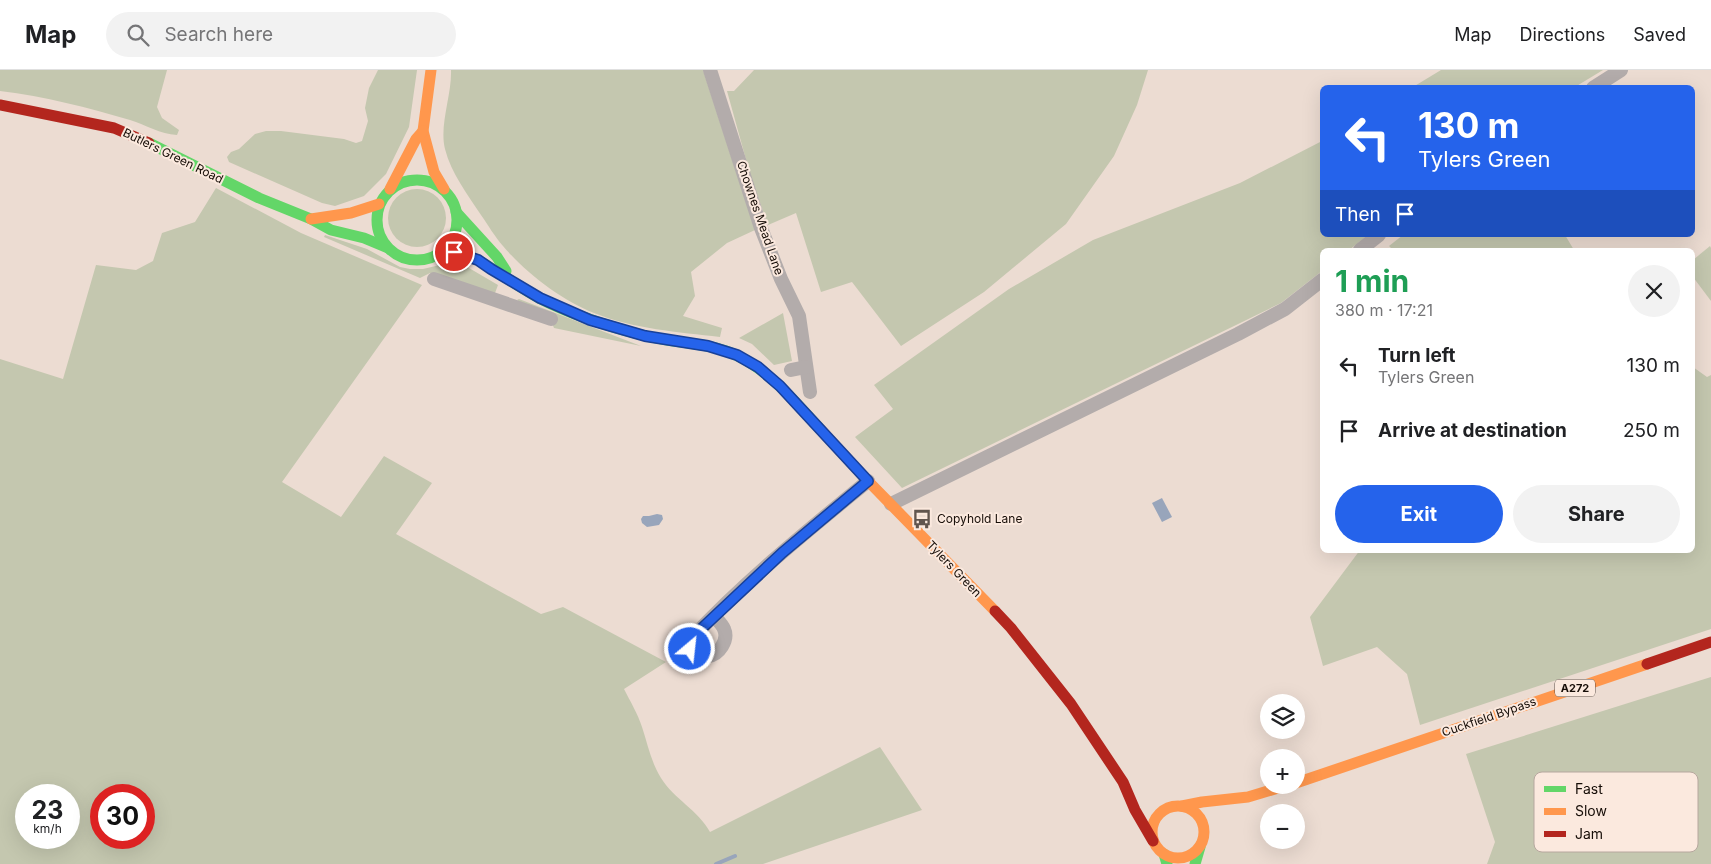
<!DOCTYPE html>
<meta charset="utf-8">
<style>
:root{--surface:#fff;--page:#f2f2f2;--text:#202124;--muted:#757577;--line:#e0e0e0;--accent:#2563eb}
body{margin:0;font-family:Inter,sans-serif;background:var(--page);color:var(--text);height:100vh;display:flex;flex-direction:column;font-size:19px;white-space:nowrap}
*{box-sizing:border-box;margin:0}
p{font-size:16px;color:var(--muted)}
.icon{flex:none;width:28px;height:28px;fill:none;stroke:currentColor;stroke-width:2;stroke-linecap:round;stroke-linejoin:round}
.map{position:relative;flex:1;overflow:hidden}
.panel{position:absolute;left:1320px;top:178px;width:375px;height:305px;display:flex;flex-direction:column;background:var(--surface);border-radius:8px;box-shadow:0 5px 20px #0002}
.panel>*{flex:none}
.guide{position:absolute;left:1320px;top:15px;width:375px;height:152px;border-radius:8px;box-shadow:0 5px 20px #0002;background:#2563eb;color:#fff;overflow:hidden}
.tools{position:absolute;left:1260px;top:624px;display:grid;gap:10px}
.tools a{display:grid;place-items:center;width:45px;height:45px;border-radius:50%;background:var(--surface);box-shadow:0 5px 20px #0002;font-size:25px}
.speed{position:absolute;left:15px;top:714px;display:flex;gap:10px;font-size:25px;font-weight:700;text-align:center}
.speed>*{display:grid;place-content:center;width:65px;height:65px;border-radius:50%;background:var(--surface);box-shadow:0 5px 20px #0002;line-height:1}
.speed small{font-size:12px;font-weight:400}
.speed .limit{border:8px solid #d22;background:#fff;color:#111}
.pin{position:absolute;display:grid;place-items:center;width:42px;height:42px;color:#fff;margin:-21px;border:2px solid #fff;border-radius:50%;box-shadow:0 1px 5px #0007}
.me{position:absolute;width:55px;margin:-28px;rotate:28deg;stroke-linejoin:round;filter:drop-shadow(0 0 4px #0008)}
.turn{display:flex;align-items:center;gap:18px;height:105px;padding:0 15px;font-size:22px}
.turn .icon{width:65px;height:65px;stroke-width:2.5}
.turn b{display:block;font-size:35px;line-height:42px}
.then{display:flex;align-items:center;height:48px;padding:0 15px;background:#0003;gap:10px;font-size:19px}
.round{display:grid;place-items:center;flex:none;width:52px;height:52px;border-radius:26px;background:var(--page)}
.summary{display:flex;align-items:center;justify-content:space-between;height:85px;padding:0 15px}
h1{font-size:30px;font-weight:700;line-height:38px;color:#1e9e55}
.cta{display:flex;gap:10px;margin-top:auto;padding:10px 15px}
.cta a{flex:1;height:58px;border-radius:30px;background:var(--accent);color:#fff;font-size:20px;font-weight:700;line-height:58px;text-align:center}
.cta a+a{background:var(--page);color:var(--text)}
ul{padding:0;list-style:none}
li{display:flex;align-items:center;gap:15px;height:65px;padding:0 15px}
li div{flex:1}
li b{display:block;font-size:19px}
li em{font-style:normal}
header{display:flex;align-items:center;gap:30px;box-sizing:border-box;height:70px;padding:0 25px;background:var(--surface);border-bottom:1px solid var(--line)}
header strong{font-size:24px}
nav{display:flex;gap:28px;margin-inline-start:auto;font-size:18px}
.search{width:350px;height:45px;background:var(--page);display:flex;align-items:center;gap:12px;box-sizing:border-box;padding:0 18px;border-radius:28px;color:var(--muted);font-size:19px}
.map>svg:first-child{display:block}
</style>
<header>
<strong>Map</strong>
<div class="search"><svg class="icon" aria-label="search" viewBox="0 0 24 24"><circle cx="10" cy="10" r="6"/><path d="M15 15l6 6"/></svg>Search here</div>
<nav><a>Map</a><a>Directions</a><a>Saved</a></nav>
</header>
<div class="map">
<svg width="1711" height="794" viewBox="0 0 1711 794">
<rect width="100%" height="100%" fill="#ecdcd2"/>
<g fill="#c4c7af" fill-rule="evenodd">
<path d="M 0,0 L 167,0 L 157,37 L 162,48 L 179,60 L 177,65 C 160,64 146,55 130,50 C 88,38 45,26 0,21 Z"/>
<path d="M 378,0 L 417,0 L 409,57 L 386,104 L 364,126 L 335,136 L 322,133 L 229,92 L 227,87 L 231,82 L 239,79 L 255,64 L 266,61 L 281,61 L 344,69 L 356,73 L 362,71 L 368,51 L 365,38 L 369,18 Z"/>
<path d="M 451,0 L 703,0 L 755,160 L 727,173 L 691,202 L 695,226 L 683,246 L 722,258 L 720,267 C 678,262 634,259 594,243 C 561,230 526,203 503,176 C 495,167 488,155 481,145 C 468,125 451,103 445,79 C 439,55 452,25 451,0 Z"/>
<path d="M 754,0 L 1148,0 L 1137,35 L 1114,86 L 1066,154 L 984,222 L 901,276 L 852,212 L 821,222 L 796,143 L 768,155 L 750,104 L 727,21 L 734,21 Z"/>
<path d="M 1441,0 L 1603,0 L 1575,17 L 1413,17 Z"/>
<path d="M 1322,71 L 1322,165 L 1368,165 L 1349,180 L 1322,180 L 1322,201 L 1281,233 L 902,418 L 855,367 L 893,339 L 874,315 L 1009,219 L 1093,170 L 1240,113 Z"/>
<path d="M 216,118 L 301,163 L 422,215 L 282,412 L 341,447 L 384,386 L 432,413 L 396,464 L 541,544 L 563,537 L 666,592 L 624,619 C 630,631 638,644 642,657 C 648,675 651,692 661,708 C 674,729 698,740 710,762 L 880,677 L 922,740 L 763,794 L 0,794 L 0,289 L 63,309 L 96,195 L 136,200 L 153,191 L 162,163 L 195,152 ZM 26,725 L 69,725 L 69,768 L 26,768 ZM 101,725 L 144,725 L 144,768 L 101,768 Z"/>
<circle cx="417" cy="148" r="29"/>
<path d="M 325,165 L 367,179 L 400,197 L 410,199 L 423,199 L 457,191 L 498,215 L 495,223 L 486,224 L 430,203 L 420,208 L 324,167 Z"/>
<path d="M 1403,165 L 1565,165 L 1574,180 L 1393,180 L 1389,176 Z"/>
<path d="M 1710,176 L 1711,178 L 1711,231 L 1693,207 L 1693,190 Z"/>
<path d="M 519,229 L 641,276 L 554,258 L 552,253 L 517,230 Z"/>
<path d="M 783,243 L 792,291 L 774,295 L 752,274 L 739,268 Z"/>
<path d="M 1693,297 L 1707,307 L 1711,305 L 1711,559 L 1420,655 L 1407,604 L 1377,577 L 1323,596 L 1310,547 L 1360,480 L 1692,480 Z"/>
<path d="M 1711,607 L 1711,794 L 1487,794 L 1495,772 L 1466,684 Z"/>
</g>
<g fill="#98a5bb">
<path d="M 1162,428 L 1172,447 L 1162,452 L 1152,433 Z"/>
<path d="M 657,444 L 662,445 L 663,449 L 659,455 L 647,457 L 642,453 L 641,449 L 643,446 L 649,446 Z"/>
</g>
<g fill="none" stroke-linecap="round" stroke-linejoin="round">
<path stroke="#98a5bb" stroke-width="4" d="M 716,794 L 735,786"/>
<g stroke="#b3acab" stroke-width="14">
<path d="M 710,0 L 761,158 L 781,209 L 799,246 L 810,322"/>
<path d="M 1593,18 L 1621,0"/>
<path d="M 1360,180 L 1379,165"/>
<path d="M 434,209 L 551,249"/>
<path d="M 791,300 L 806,297"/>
<path d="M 891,434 L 1238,264 L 1285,239 L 1322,210"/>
<path d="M 714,546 C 717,550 722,554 724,559 C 729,570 719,585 708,586 C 701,587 695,583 690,579 L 690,570 C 744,512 807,461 868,411"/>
</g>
<g stroke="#63d668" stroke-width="11">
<path d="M 149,73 L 259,128 L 311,149 L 331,160 L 364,168 L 388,178"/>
<circle cx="417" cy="150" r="40"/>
<path d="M 456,142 L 497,187 L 506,201"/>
<path d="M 442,181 L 468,186 L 478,190 C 498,202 518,216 539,228 C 572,245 607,256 642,265 C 674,274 708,271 738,286 C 771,302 795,332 820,359"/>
<path d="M 1164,784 L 1167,794"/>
<path d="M 1195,794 L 1200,777"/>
</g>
<g stroke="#ff974d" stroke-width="11">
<path d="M 431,0 L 423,61 L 434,102 L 444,119"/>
<path d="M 390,119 L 416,69 L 423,61"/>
<path d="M 311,149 L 351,143 L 379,134"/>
<path d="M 820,359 L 868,411 L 995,541"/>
<path d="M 1296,713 L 1647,594"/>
<circle cx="1178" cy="762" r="26"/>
<path d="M 1182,736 L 1202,732 L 1248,727 L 1288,715"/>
</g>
<g stroke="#b3261e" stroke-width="11">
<path d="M 0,35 L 114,58 L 149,73"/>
<path d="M 995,541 L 1011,558 L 1071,634 L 1123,712 L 1135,740 L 1153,771"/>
<path d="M 1647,594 L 1711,572"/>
</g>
</g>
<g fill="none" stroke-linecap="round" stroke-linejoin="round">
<defs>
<path id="route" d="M 454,182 L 478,190 L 491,199 L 540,228 L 590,250 L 645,266 L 708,276 L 737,285 L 758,297 L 780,316 L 868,411 L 782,483 L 700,560 L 690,570 L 690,579"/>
</defs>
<use href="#route" stroke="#184099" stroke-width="12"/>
<use href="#route" stroke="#2563eb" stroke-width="9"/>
</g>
<defs>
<symbol id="bus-bare" viewBox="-9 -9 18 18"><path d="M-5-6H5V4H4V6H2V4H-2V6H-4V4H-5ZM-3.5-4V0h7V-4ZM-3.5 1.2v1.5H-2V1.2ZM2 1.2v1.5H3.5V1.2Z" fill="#61554e" stroke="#fbe9de" stroke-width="2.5" paint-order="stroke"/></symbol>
</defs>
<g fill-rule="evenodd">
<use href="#bus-bare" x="908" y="435" width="28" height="28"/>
</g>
<g text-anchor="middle" stroke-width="4" stroke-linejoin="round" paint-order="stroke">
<rect fill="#fbe9de" stroke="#5b4f48" stroke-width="1" x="1555" y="609.5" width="40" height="17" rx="4"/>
<g font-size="11" font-weight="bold" fill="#160d07">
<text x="1575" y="622">A272</text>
</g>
<g font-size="12" fill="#160d07" stroke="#fbe9de">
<text transform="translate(173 86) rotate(26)" y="4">Butlers Green Road</text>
<text transform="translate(760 148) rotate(71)" y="4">Chownes Mead Lane</text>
<text transform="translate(954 499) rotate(46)" y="4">Tylers Green</text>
<text transform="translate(1489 647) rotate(-19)" y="4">Cuckfield Bypass</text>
</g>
<g font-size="12" fill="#160d07" stroke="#fbe9de" text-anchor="start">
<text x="937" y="453">Copyhold Lane</text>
</g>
</g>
<rect x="1534" y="702" width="164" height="80" rx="8" fill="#fbe9de" stroke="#b6a79e" stroke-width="1"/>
<rect x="1544" y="716" width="22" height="6" fill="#63d668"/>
<rect x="1544" y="738" width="22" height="7" fill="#ff974d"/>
<rect x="1544" y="761" width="22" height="6" fill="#b3261e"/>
<g font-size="14" fill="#160d07">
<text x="1575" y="724">Fast</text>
<text x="1575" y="746">Slow</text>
<text x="1575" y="769">Jam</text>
</g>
</svg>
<div class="tools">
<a><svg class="icon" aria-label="layers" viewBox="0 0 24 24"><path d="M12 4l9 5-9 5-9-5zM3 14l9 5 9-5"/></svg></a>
<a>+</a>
<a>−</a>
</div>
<div class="speed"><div>23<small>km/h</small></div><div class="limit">30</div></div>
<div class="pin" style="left:454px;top:182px;background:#d93025"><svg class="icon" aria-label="arrive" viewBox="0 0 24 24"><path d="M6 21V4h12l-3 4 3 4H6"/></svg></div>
<svg class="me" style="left:690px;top:579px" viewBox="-20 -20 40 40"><circle r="17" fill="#2563eb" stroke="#fff" stroke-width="3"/><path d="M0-11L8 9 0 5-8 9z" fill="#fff"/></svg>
<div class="guide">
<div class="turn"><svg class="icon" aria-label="left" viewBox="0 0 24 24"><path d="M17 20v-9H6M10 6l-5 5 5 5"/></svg><div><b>130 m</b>Tylers Green</div></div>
<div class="then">Then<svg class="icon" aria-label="arrive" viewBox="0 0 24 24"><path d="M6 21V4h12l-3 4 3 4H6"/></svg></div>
</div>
<section class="panel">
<div class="summary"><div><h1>1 min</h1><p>380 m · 17:21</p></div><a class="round"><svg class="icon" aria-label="close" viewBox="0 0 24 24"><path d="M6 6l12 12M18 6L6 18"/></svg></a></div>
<ul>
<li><svg class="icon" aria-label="left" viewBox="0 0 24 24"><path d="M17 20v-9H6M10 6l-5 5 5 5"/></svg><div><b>Turn left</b><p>Tylers Green</p></div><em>130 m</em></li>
<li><svg class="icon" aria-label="arrive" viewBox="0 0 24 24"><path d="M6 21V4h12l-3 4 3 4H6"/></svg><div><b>Arrive at destination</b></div><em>250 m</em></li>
</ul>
<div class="cta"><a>Exit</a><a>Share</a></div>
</section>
</div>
